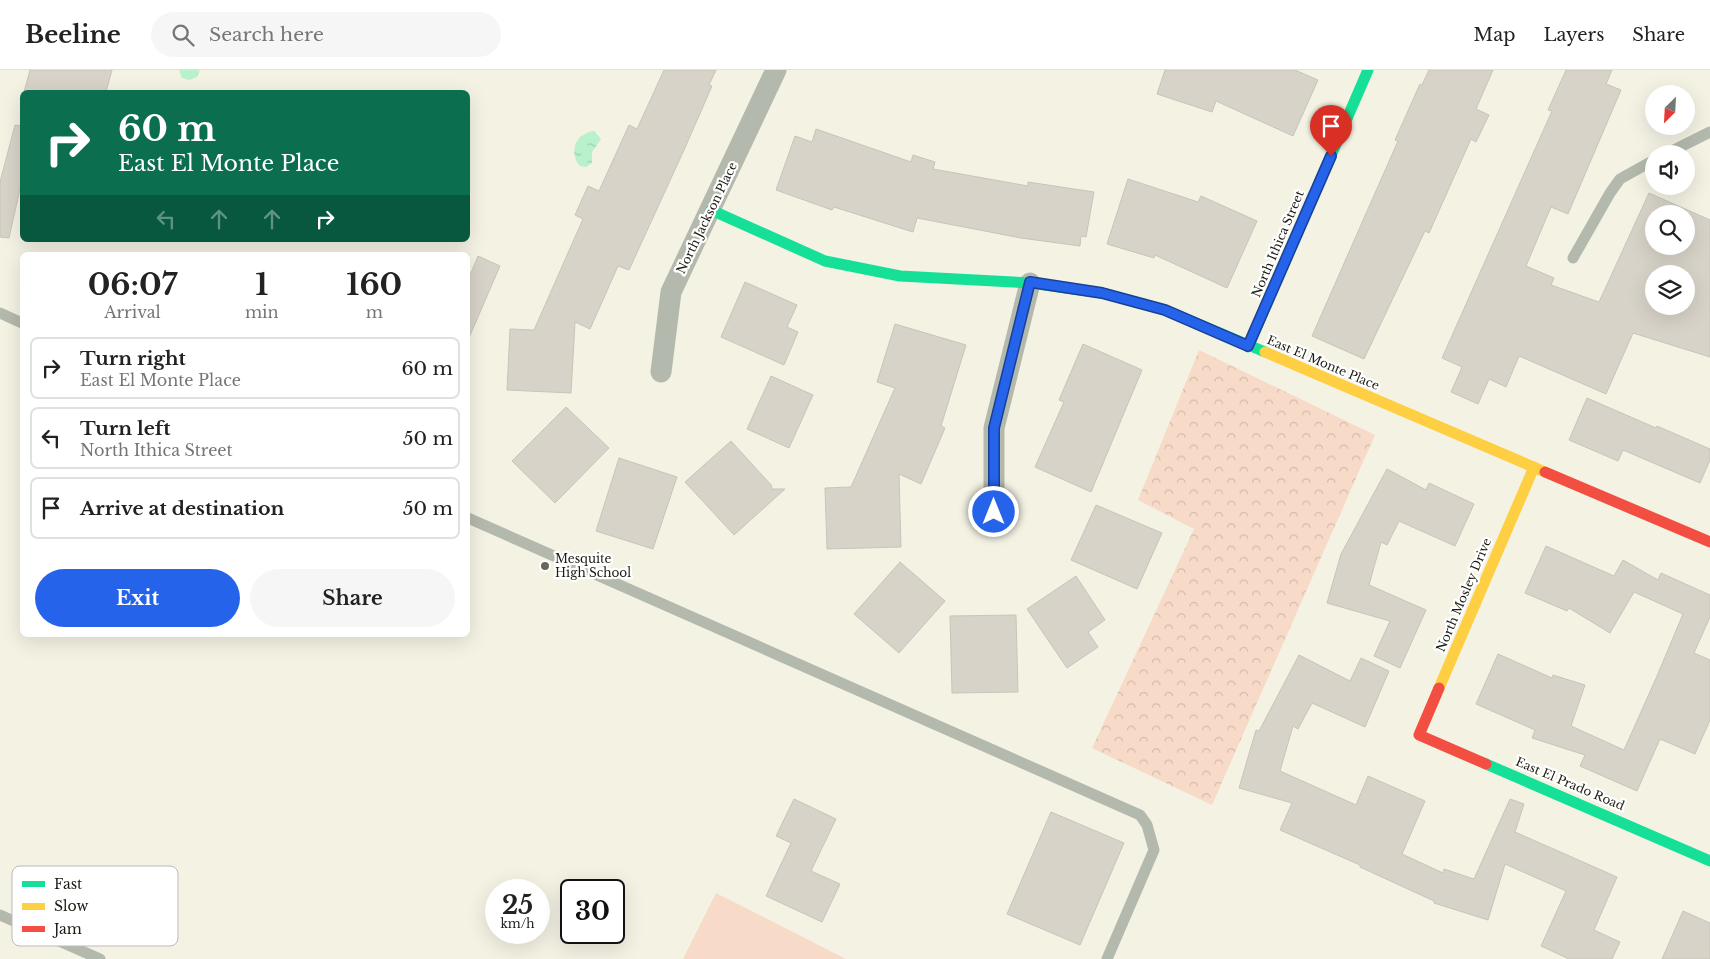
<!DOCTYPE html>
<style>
:root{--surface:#fff;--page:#f6f6f6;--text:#222;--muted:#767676;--line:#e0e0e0;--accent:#2563eb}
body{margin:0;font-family:"Libre Baskerville",serif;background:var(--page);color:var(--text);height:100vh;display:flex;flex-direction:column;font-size:19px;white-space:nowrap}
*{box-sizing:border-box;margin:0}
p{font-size:16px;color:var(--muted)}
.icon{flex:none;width:28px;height:28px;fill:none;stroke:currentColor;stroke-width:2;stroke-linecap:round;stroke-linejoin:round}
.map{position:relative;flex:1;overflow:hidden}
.details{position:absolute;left:20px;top:182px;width:450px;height:385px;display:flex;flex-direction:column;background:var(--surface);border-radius:8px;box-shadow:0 5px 20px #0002}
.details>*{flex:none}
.top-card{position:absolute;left:20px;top:20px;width:450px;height:152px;border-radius:8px;box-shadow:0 5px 20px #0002;background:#0b6e4f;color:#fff;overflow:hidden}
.needle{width:32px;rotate:204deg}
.fabs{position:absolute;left:1645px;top:15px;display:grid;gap:10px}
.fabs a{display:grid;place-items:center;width:50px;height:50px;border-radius:50%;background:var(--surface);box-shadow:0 5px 20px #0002;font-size:25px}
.speed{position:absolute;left:485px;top:809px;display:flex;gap:10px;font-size:25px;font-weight:700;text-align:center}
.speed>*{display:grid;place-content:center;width:65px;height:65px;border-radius:50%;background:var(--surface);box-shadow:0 5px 20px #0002;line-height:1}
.speed small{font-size:12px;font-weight:400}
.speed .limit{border:2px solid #111;border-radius:8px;background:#fff;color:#111}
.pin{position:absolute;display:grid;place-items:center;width:42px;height:42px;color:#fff;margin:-51px -21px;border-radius:50% 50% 50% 0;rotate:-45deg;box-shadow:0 0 5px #0007}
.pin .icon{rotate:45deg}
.me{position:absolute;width:55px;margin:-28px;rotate:0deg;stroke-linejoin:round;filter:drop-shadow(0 0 4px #0008)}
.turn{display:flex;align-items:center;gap:18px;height:105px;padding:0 15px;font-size:22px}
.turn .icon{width:65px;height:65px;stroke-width:2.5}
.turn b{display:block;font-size:35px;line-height:42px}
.lanes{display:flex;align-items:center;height:48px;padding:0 15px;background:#0003;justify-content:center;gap:25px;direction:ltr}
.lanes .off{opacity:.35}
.eta{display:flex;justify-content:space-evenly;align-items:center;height:85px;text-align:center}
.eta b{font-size:30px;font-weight:800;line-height:35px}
.cta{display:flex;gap:10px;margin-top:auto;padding:10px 15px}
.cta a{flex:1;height:58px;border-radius:30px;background:var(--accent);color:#fff;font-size:20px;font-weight:800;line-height:58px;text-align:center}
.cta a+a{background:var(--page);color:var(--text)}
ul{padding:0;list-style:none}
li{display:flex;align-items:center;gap:15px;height:62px;margin:0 10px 8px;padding:0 5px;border:2px solid var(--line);border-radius:8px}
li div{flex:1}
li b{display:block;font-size:19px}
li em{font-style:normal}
header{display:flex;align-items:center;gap:30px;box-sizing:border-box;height:70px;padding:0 25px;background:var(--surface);border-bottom:1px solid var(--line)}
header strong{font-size:24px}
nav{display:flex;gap:28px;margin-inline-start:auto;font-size:18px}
.search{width:350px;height:45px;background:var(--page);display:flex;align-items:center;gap:12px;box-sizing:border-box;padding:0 18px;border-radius:28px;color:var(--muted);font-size:19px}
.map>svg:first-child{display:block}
</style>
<header>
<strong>Beeline</strong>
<div class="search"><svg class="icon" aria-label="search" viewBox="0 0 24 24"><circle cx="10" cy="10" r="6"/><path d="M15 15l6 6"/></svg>Search here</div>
<nav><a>Map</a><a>Layers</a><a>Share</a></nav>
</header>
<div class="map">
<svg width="1710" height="889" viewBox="0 0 1710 889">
<defs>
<pattern id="forest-crowns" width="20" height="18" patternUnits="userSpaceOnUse" patternTransform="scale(1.25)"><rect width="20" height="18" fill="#f7dbc8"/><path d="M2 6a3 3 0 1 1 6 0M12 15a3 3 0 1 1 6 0" fill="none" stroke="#d3bbab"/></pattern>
<pattern id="water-ripples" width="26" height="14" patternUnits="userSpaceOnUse" patternTransform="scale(1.25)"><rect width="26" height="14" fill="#b9f1cd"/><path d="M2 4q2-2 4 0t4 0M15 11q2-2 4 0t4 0" fill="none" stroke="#9eceaf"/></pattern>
</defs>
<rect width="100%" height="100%" fill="#f4f2e3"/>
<path fill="#f7dbc8" d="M 716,823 L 846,889 L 683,889 Z"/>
<path fill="url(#forest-crowns)" d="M 1199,280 L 1375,365 L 1212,735 L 1092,678 L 1194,459 L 1138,430 Z"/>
<g fill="url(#water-ripples)">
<path d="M 179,0 L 200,0 L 197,7 L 189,10 L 182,8 Z"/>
<path d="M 594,61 L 601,69 L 592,82 L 592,93 L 586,97 L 580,96 C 569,83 574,64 594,61 Z"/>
</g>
<g fill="#d7d3c8" stroke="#c8c4b9" fill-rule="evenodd">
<path d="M 30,0 L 112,0 L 106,22 L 24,22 Z"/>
<path d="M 664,0 L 716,0 L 709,15 L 712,16 L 684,80 L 629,200 L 618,196 L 590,259 L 575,252 L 571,323 L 507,320 L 510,259 L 534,260 L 583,149 L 575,145 L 588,116 L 599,121 L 629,55 L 637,59 Z"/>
<path d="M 1165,0 L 1295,0 L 1318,10 L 1293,66 L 1216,31 L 1212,42 L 1157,24 Z"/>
<path d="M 1429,0 L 1493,0 L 1476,39 L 1489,45 L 1476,72 L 1471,69 L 1429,163 L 1425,161 L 1364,289 L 1312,266 L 1398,71 L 1395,70 L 1420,14 L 1422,15 Z"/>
<path d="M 1566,0 L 1612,0 L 1606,14 L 1621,20 L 1568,144 L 1551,137 L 1526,196 L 1554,208 L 1551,215 L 1599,232 L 1649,123 L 1710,150 L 1710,287 L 1633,263 L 1606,324 L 1519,286 L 1506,317 L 1489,309 L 1478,334 L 1451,322 L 1462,297 L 1442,288 L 1552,41 L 1548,40 ZM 1654,144 L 1686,144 L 1686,176 L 1654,176 ZM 1654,204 L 1686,204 L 1686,236 L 1654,236 Z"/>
<path d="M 15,55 L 22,56 L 22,110 L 9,168 L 0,167 L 0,112 Z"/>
<path d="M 816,59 L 911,92 L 913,85 L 935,92 L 933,99 L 1028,116 L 1028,112 L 1094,122 L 1086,167 L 1081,166 L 1080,176 L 1021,168 L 917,148 L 913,162 L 834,137 L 832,140 L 776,120 L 795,66 L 812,72 Z"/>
<path d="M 1128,109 L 1198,132 L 1201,126 L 1257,151 L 1227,218 L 1155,185 L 1154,188 L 1107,174 Z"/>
<path d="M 478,186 L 500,196 L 468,270 L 468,210 Z"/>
<path d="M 745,212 L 797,235 L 787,257 L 798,262 L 784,295 L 721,267 Z"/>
<path d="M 895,254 L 966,275 L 941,356 L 945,358 L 921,414 L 899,404 L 901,477 L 827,479 L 825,418 L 851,417 L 895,318 L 877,312 Z"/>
<path d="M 1083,274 L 1142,300 L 1091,422 L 1035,397 L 1064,332 L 1059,330 Z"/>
<path d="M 771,306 L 813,325 L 789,378 L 747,359 Z"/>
<path d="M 1587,328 L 1656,358 L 1657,356 L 1710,379 L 1710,390 L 1700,413 L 1623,380 L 1618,391 L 1569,370 Z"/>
<path d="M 566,337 L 609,378 L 555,433 L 512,391 Z"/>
<path d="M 731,371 L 772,416 L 771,419 L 785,419 L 734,465 L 685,412 Z"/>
<path d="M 619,388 L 677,407 L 653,479 L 596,461 Z"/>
<path d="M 1387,399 L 1426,420 L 1429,413 L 1474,434 L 1455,476 L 1399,451 L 1387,475 L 1381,472 L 1369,515 L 1426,540 L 1400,598 L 1374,586 L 1390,551 L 1327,533 L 1341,484 Z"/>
<path d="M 1096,435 L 1162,463 L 1137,519 L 1071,490 Z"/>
<path d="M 1546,476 L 1614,506 L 1623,490 L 1658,510 L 1661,503 L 1710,525 L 1710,547 L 1694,583 L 1710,590 L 1710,650 L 1695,684 L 1660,669 L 1637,721 L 1580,696 L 1585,685 L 1532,668 L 1535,660 L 1476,634 L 1498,584 L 1552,608 L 1553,605 L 1585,615 L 1571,656 L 1624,680 L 1657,606 L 1683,544 L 1634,522 L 1610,563 L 1569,538 L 1567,541 L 1525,523 Z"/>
<path d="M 900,492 L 945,531 L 899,583 L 854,544 Z"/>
<path d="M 1076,506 L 1105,550 L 1088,562 L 1098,577 L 1067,598 L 1027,539 Z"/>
<path d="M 1016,545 L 1018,622 L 952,623 L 950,546 Z"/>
<path d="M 1299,585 L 1350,611 L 1361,588 L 1389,601 L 1365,657 L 1312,633 L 1298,659 L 1293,656 L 1280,701 L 1356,735 L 1368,706 L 1425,731 L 1402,784 L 1443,803 L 1444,799 L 1474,809 L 1510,729 L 1524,734 L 1515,762 L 1617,807 L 1594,860 L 1620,872 L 1612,889 L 1569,889 L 1541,876 L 1566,821 L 1505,794 L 1488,850 L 1434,833 L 1434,831 L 1360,797 L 1360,795 L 1280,760 L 1292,733 L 1239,718 L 1256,660 L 1259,661 Z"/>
<path d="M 794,729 L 836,749 L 811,801 L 840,814 L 822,852 L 766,826 L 791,773 L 776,766 Z"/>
<path d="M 1051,742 L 1124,773 L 1080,875 L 1007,844 Z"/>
<path d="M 1683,841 L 1710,853 L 1710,889 L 1662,889 Z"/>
</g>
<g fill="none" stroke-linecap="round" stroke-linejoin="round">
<g stroke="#b4b9ad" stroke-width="11">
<path d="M 1666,84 L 1710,62"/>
<path d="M 1573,188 L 1610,123 L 1620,109 L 1654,90"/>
<path d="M 0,243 L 22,253"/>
<path d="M 468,448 L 1140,745 L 1147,755 L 1154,780 L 1107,889"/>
<path d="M 0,845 L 100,889"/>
</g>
<g stroke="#b4b9ad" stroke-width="21">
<path d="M 661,302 L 671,222 L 776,0"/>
<path d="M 994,442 L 994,358 L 1030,213"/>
</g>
<g stroke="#16e098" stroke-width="11">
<path d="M 711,140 L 825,191 L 900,206 L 1030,213 L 1102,223 L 1165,240 L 1265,282"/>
<path d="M 1248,277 L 1368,0"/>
<path d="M 1486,694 L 1710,791"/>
</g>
<g stroke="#ffcf43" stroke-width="11">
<path d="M 1265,282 L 1545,402"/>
<path d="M 1439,618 L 1534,397"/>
</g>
<g stroke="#f24e42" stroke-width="11">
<path d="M 1545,402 L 1710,472"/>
<path d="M 1439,618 L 1419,665 L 1486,694"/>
</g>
</g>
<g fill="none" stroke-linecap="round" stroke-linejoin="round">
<defs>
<path id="route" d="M 994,442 L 994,358 L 1030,212 L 1102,223 L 1165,240 L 1248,276 L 1331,86"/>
</defs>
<use href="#route" stroke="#184099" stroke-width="12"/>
<use href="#route" stroke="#2563eb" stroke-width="9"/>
</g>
<circle fill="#67665a" stroke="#fff" stroke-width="2" cx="545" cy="496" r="5"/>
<g text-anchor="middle" stroke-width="4.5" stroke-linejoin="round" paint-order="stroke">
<g font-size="12" fill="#1b1a11" stroke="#fff">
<text transform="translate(707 148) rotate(-64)" y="4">North Jackson Place</text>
<text transform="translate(1278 174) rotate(-67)" y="4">North Ithica Street</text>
<text transform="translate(1323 293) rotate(23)" y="4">East El Monte Place</text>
<text transform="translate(1464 525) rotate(-67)" y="4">North Mosley Drive</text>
<text transform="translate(1570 714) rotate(23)" y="4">East El Prado Road</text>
</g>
<g font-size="12" fill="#1b1a11" stroke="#fff" text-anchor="start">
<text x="555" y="493">Mesquite<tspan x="555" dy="14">High School</tspan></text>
</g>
</g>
<rect x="12" y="796" width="166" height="80" rx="8" fill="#fff" stroke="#bbbab8" stroke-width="1"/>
<rect x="22" y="811" width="23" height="6" fill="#16e098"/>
<rect x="22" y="833" width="23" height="7" fill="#ffcf43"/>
<rect x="22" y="856" width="23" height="6" fill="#f24e42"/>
<g font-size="14" fill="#1b1a11">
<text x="54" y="819">Fast</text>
<text x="54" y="841">Slow</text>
<text x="54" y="864">Jam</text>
</g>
</svg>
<div class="fabs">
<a><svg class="needle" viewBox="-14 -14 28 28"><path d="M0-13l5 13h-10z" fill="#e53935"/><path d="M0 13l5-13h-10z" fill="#767676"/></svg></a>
<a><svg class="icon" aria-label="sound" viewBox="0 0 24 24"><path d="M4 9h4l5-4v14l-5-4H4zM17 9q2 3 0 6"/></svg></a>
<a><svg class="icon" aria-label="search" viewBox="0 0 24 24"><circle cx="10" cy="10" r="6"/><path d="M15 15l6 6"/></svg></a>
<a><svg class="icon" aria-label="layers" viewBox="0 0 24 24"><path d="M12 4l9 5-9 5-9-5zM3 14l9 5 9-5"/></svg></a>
</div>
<div class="speed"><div>25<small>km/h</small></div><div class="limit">30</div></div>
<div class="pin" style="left:1331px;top:86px;background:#d93025"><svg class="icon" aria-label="arrive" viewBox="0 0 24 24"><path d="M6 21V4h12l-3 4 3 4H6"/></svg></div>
<svg class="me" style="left:994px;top:442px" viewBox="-20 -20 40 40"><circle r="17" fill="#2563eb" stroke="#fff" stroke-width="3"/><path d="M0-11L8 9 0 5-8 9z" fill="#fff"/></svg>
<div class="top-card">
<div class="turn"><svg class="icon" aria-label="right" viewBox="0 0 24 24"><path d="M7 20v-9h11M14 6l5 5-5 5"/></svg><div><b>60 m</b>East El Monte Place</div></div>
<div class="lanes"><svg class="icon off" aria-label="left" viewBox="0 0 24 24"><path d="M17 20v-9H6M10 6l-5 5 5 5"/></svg><svg class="icon off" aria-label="ahead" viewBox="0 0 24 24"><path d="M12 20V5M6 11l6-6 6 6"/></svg><svg class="icon off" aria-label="ahead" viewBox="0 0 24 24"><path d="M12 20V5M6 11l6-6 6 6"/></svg><svg class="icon" aria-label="right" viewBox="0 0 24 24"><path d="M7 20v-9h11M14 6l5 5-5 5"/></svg></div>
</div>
<section class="details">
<div class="eta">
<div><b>06:07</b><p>Arrival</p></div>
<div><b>1</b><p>min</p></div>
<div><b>160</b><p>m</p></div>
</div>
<ul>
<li><svg class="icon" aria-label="right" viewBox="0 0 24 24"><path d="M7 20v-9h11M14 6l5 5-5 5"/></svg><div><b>Turn right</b><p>East El Monte Place</p></div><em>60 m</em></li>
<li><svg class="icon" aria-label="left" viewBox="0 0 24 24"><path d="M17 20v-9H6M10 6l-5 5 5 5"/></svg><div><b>Turn left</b><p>North Ithica Street</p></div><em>50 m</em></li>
<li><svg class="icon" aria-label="arrive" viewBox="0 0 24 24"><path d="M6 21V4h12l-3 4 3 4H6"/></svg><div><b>Arrive at destination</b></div><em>50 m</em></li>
</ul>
<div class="cta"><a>Exit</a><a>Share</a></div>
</section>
</div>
